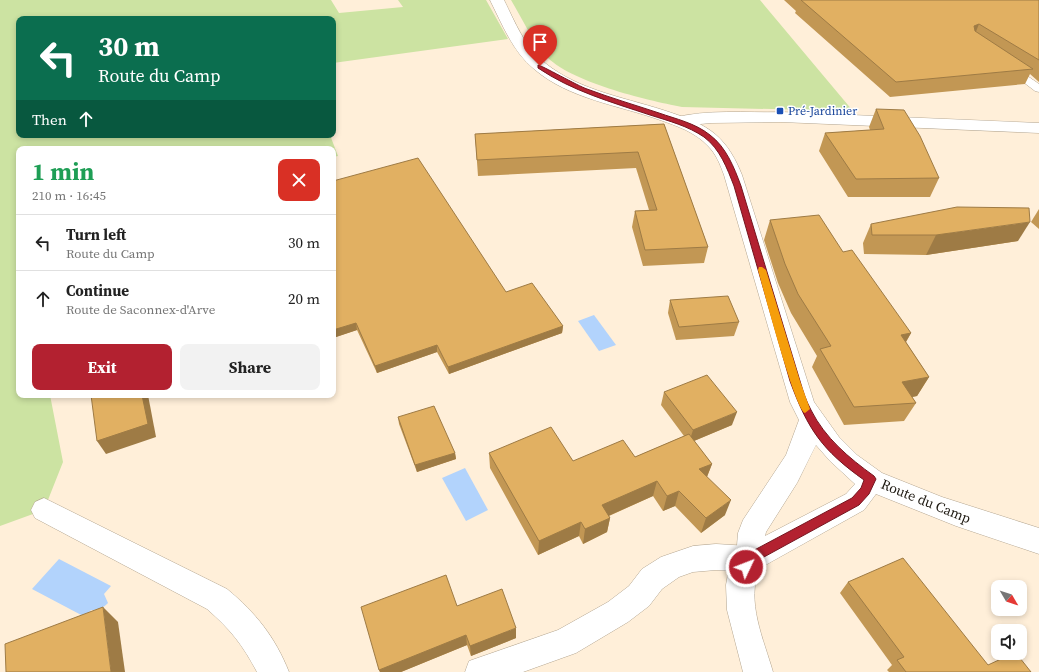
<!DOCTYPE html>
<meta charset="utf-8">
<style>
:root{--surface:#fff;--page:#f2f2f2;--text:#222;--muted:#767676;--line:#e0e0e0;--accent:#b32130}
body{margin:0;font-family:"Source Serif 4",serif;background:var(--page);color:var(--text);height:100vh;display:flex;flex-direction:column;font-size:15px;white-space:nowrap}
*{box-sizing:border-box;margin:0}
p{font-size:13px;color:var(--muted)}
.icon{flex:none;width:22px;height:22px;fill:none;stroke:currentColor;stroke-width:2;stroke-linecap:round;stroke-linejoin:round}
.map{position:relative;flex:1;overflow:hidden}
.side{position:absolute;left:16px;top:146px;width:320px;height:252px;display:flex;flex-direction:column;background:var(--surface);border-radius:8px;box-shadow:0 2px 6px #0003}
.side>*{flex:none}
.hud{position:absolute;left:16px;top:16px;width:320px;height:122px;border-radius:8px;box-shadow:0 2px 6px #0003;background:#0b6e4f;color:#fff;overflow:hidden}
.needle{width:26px;rotate:129deg}
.fabs{position:absolute;left:991px;top:580px;display:grid;gap:8px}
.fabs a{display:grid;place-items:center;width:36px;height:36px;border-radius:8px;background:var(--surface);box-shadow:0 2px 6px #0003;font-size:20px}
.pin{position:absolute;display:grid;place-items:center;width:34px;height:34px;color:#fff;margin:-41px -17px;border-radius:50% 50% 50% 0;rotate:-45deg;box-shadow:0 0 4px #0007}
.pin .icon{rotate:45deg}
.me{position:absolute;width:44px;margin:-22px;rotate:47deg;stroke-linejoin:round;filter:drop-shadow(0 0 3px #0008)}
.turn{display:flex;align-items:center;gap:14px;height:84px;padding:0 16px;font-size:18px}
.turn .icon{width:52px;height:52px;stroke-width:2.5}
.turn b{display:block;font-size:28px;line-height:34px}
.then{display:flex;align-items:center;height:38px;padding:0 16px;background:#0003;gap:8px;font-size:15px}
.round{display:grid;place-items:center;flex:none;width:42px;height:42px;border-radius:8px;background:var(--page)}
.summary{display:flex;align-items:center;justify-content:space-between;height:68px;padding:0 16px}
h1{font-size:24px;font-weight:700;line-height:30px;color:#1e9e55}
.action{display:flex;gap:8px;margin-top:auto;padding:8px 16px}
.action a{flex:1;height:46px;border-radius:8px;background:var(--accent);color:#fff;font-size:16px;font-weight:700;line-height:46px;text-align:center}
.action a+a{background:var(--page);color:var(--text)}
ul{padding:0;list-style:none}
li{display:flex;align-items:center;gap:12px;height:56px;padding:0 16px;border-top:1px solid var(--line)}
li div{flex:1}
li b{display:block;font-size:15px}
li em{font-style:normal}
.map>svg:first-child{display:block}
</style>
<div class="map">
<svg width="1039" height="672" viewBox="0 0 1039 672">
<rect width="100%" height="100%" fill="#ffefd9"/>
<g fill="#cce3a2">
<path d="M 0,0 L 331,0 L 339,13 L 403,7 L 398,0 L 486,0 L 508,39 L 333,63 L 333,19 L 19,19 L 19,135 L 330,135 L 338,156 L 333,157 L 333,149 L 19,149 L 19,395 L 50,395 L 63,462 L 44,510 L 0,526 Z"/>
<path d="M 511,0 L 760,0 L 853,111 L 682,107 C 646,100 569,82 545,55 C 531,39 522,18 511,0 Z"/>
</g>
<g fill="#b2d3fc">
<path d="M 594,315 L 616,345 L 599,351 L 578,321 Z"/>
<path d="M 465,468 L 488,510 L 466,521 L 442,478 Z"/>
<path d="M 59,559 L 111,586 L 104,594 L 108,603 C 103,608 99,610 91,610 L 85,617 L 32,589 Z"/>
</g>
<g fill="none" stroke-linecap="round" stroke-linejoin="round">
<defs>
<path id="lane" d="M 1010,64 L 1039,84 L 1039,92 L 1035,91 L 1006,69 L 1005,67 Z"/>
<g id="street">
<path d="M 781,112 L 1039,123 L 1039,133 L 781,122 L 711,123 L 679,126 L 673,124 L 671,121 L 673,118 C 707,109 746,113 781,112 Z"/>
<path d="M 44,498 L 227,589 C 256,613 275,637 289,672 L 257,672 C 242,644 231,630 207,609 L 35,518 L 31,510 L 35,502 Z"/>
<path d="M 716,544 L 749,546 L 759,550 L 763,559 L 759,568 L 749,572 L 716,570 L 693,572 L 679,577 L 662,589 L 649,606 L 628,622 L 576,653 L 523,672 L 465,672 L 469,661 L 558,630 L 608,602 L 629,586 L 642,569 L 661,557 L 693,546 Z"/>
</g>
<path id="secondary" d="M 490,0 L 504,0 C 515,22 525,48 545,63 C 581,92 629,98 672,113 C 687,118 703,124 715,134 C 728,145 736,160 742,175 L 814,402 L 839,437 L 857,455 L 882,473 L 942,497 L 1039,528 L 1039,554 L 956,526 L 876,494 L 864,510 L 760,568 C 745,600 764,640 773,672 L 743,672 L 727,610 L 726,585 L 728,574 L 736,558 L 738,533 L 743,520 L 786,455 L 799,420 L 790,402 L 724,175 C 720,164 716,154 708,146 C 695,132 677,126 660,120 C 618,105 569,99 534,69 C 513,52 502,24 490,0 ZM 816,445 L 830,461 L 855,484 L 846,494 L 765,536 L 766,532 L 797,483 Z"/>
</defs>
<use href="#lane" stroke="#b4a691" stroke-width="1"/>
<use href="#street" stroke="#b4a691" stroke-width="1"/>
<use href="#secondary" stroke="#b4a691" stroke-width="1"/>
<use href="#lane" fill="#fff" fill-rule="evenodd"/>
<use href="#street" fill="#fff" fill-rule="evenodd"/>
<use href="#secondary" fill="#fff" fill-rule="evenodd"/>
</g>
<g fill="#c29754">
<path d="M 784,0 L 1039,0 L 1039,82 L 1030,74 L 1025,84 L 890,97 L 795,13 L 796,11 Z"/>
<path d="M 876,109 L 939,178 L 930,197 L 848,197 L 819,151 L 825,133 L 870,130 L 869,127 Z"/>
<path d="M 664,124 L 708,247 L 704,263 L 643,266 L 632,227 L 635,211 L 649,210 L 636,168 L 478,176 L 475,134 Z"/>
<path d="M 333,181 L 506,292 L 563,326 L 562,333 L 449,374 L 437,352 L 377,373 L 357,330 L 333,338 Z"/>
<path d="M 1039,209 L 1039,229 L 1031,222 Z"/>
<path d="M 770,220 L 843,252 L 911,333 L 906,342 L 929,377 L 917,396 L 912,397 L 916,403 L 904,421 L 844,425 L 812,367 L 817,356 L 791,313 L 778,283 L 764,240 Z"/>
<path d="M 871,224 L 1018,241 L 926,255 L 864,254 L 863,243 Z"/>
<path d="M 670,300 L 739,322 L 734,336 L 676,340 L 668,313 Z"/>
<path d="M 664,392 L 732,425 L 694,441 L 712,464 L 707,477 L 725,515 L 701,533 L 675,506 L 663,511 L 653,496 L 609,516 L 610,518 L 607,532 L 583,544 L 579,536 L 538,555 L 490,468 L 489,453 L 573,461 L 635,457 L 684,436 L 661,405 Z"/>
<path d="M 398,417 L 455,453 L 456,459 L 417,472 L 399,424 Z"/>
<path d="M 848,582 L 988,665 L 1031,672 L 889,672 L 887,670 L 892,665 L 840,593 Z"/>
<path d="M 457,606 L 516,638 L 471,656 L 467,645 L 401,672 L 380,672 L 379,670 Z"/>
</g>
<g fill="#9e7b45">
<path d="M 979,24 L 973,39 L 974,26 Z"/>
<path d="M 1030,222 L 1018,241 L 926,255 L 936,235 Z"/>
<path d="M 356,323 L 357,330 L 333,338 L 333,330 Z"/>
<path d="M 563,326 L 562,333 L 449,374 L 448,367 Z"/>
<path d="M 911,333 L 900,352 L 901,335 Z"/>
<path d="M 437,345 L 437,352 L 377,373 L 375,366 Z"/>
<path d="M 929,377 L 917,396 L 891,401 L 902,382 Z"/>
<path d="M 142,395 L 148,395 L 156,437 L 106,454 L 97,441 Z"/>
<path d="M 737,412 L 732,425 L 689,443 L 693,430 Z"/>
<path d="M 455,453 L 456,459 L 417,472 L 415,465 Z"/>
<path d="M 712,464 L 706,479 L 699,469 Z"/>
<path d="M 657,481 L 653,496 L 599,520 L 602,505 Z"/>
<path d="M 679,491 L 675,506 L 663,511 L 667,496 Z"/>
<path d="M 731,500 L 725,515 L 701,533 L 706,518 Z"/>
<path d="M 610,518 L 607,532 L 583,544 L 585,529 Z"/>
<path d="M 581,522 L 579,536 L 538,555 L 539,541 Z"/>
<path d="M 103,607 L 118,622 L 125,672 L 111,672 Z"/>
<path d="M 516,628 L 516,638 L 471,656 L 470,646 Z"/>
<path d="M 466,635 L 467,645 L 401,672 L 380,672 L 379,670 Z"/>
</g>
<g fill="#e1b062" stroke="#9e7b45">
<path d="M 801,0 L 1039,0 L 1039,60 L 979,24 L 974,26 L 975,31 L 1033,69 L 896,82 Z"/>
<path d="M 876,109 L 904,110 L 920,136 L 939,178 L 856,179 L 825,133 L 884,129 Z"/>
<path d="M 664,124 L 708,247 L 645,250 L 635,211 L 657,210 L 638,152 L 477,160 L 475,134 Z"/>
<path d="M 418,158 L 506,292 L 532,283 L 563,326 L 448,367 L 437,345 L 375,366 L 356,323 L 333,330 L 333,181 Z"/>
<path d="M 957,207 L 1029,208 L 1030,222 L 936,235 L 872,235 L 871,224 Z"/>
<path d="M 819,215 L 843,252 L 852,250 L 911,333 L 901,335 L 929,377 L 902,382 L 916,403 L 854,407 L 820,349 L 831,346 L 798,294 L 785,264 L 770,220 Z"/>
<path d="M 728,296 L 739,322 L 679,327 L 670,300 Z"/>
<path d="M 707,375 L 737,412 L 693,430 L 664,392 Z"/>
<path d="M 91,395 L 142,395 L 148,424 L 97,441 Z"/>
<path d="M 434,406 L 455,453 L 415,465 L 398,417 Z"/>
<path d="M 551,427 L 573,461 L 623,440 L 635,457 L 689,434 L 712,464 L 699,469 L 731,500 L 706,518 L 679,491 L 667,496 L 657,481 L 602,505 L 610,518 L 585,529 L 581,522 L 539,541 L 489,453 Z"/>
<path d="M 903,558 L 988,665 L 1014,653 L 1016,653 L 1031,672 L 906,672 L 897,660 L 904,657 L 848,582 Z"/>
<path d="M 446,575 L 457,606 L 502,589 L 516,628 L 470,646 L 466,635 L 379,670 L 361,607 Z"/>
<path d="M 103,607 L 111,672 L 6,672 L 5,644 Z"/>
</g>
<path fill="#b32130" stroke="#74151f" d="M 538,65 C 541,65 578,86 587,89 C 611,98 635,105 659,113 C 676,119 695,123 710,135 C 726,147 734,167 741,186 L 800,381 C 803,391 806,401 811,410 C 825,438 849,458 874,476 L 876,479 L 869,494 L 859,505 L 753,563 L 750,571 L 746,572 L 742,571 L 740,567 L 745,555 L 852,498 L 861,488 L 864,480 C 822,450 808,430 790,381 L 734,186 C 727,168 720,149 704,137 C 688,126 669,121 650,115 C 611,102 572,91 538,68 Z"/>
<path fill="#f59e0b" d="M 759,267 L 762,267 L 766,270 L 800,381 L 810,409 L 805,413 C 795,409 763,288 758,270 Z"/>
<rect fill="#1a4fb4" stroke="#fff" stroke-width="1.5" x="776" y="107" width="8" height="8" rx="2"/>
<g text-anchor="middle" stroke-width="3" stroke-linejoin="round" paint-order="stroke">
<g font-size="12" fill="#164399" stroke="#fff" text-anchor="start">
<text x="788" y="115">Pré-Jardinier</text>
</g>
<g font-size="14" fill="#1c170f" stroke="#fff">
<text transform="translate(926 501) rotate(22)" y="5">Route du Camp</text>
</g>
</g>
</svg>
<div class="fabs">
<a><svg class="needle" viewBox="-14 -14 28 28"><path d="M0-13l5 13h-10z" fill="#e53935"/><path d="M0 13l5-13h-10z" fill="#767676"/></svg></a>
<a><svg class="icon" aria-label="sound" viewBox="0 0 24 24"><path d="M4 9h4l5-4v14l-5-4H4zM17 9q2 3 0 6"/></svg></a>
</div>
<div class="pin" style="left:540px;top:66px;background:#d93025"><svg class="icon" aria-label="arrive" viewBox="0 0 24 24"><path d="M6 21V4h12l-3 4 3 4H6"/></svg></div>
<svg class="me" style="left:746px;top:567px" viewBox="-20 -20 40 40"><circle r="17" fill="#b32130" stroke="#fff" stroke-width="3"/><path d="M0-11L8 9 0 5-8 9z" fill="#fff"/></svg>
<div class="hud">
<div class="turn"><svg class="icon" aria-label="left" viewBox="0 0 24 24"><path d="M17 20v-9H6M10 6l-5 5 5 5"/></svg><div><b>30 m</b>Route du Camp</div></div>
<div class="then">Then<svg class="icon" aria-label="ahead" viewBox="0 0 24 24"><path d="M12 20V5M6 11l6-6 6 6"/></svg></div>
</div>
<section class="side">
<div class="summary"><div><h1>1 min</h1><p>210 m · 16:45</p></div><a class="round" style="background:#d93025;color:#fff"><svg class="icon" aria-label="close" viewBox="0 0 24 24"><path d="M6 6l12 12M18 6L6 18"/></svg></a></div>
<ul>
<li><svg class="icon" aria-label="left" viewBox="0 0 24 24"><path d="M17 20v-9H6M10 6l-5 5 5 5"/></svg><div><b>Turn left</b><p>Route du Camp</p></div><em>30 m</em></li>
<li><svg class="icon" aria-label="ahead" viewBox="0 0 24 24"><path d="M12 20V5M6 11l6-6 6 6"/></svg><div><b>Continue</b><p>Route de Saconnex-d'Arve</p></div><em>20 m</em></li>
</ul>
<div class="action"><a>Exit</a><a>Share</a></div>
</section>
</div>
